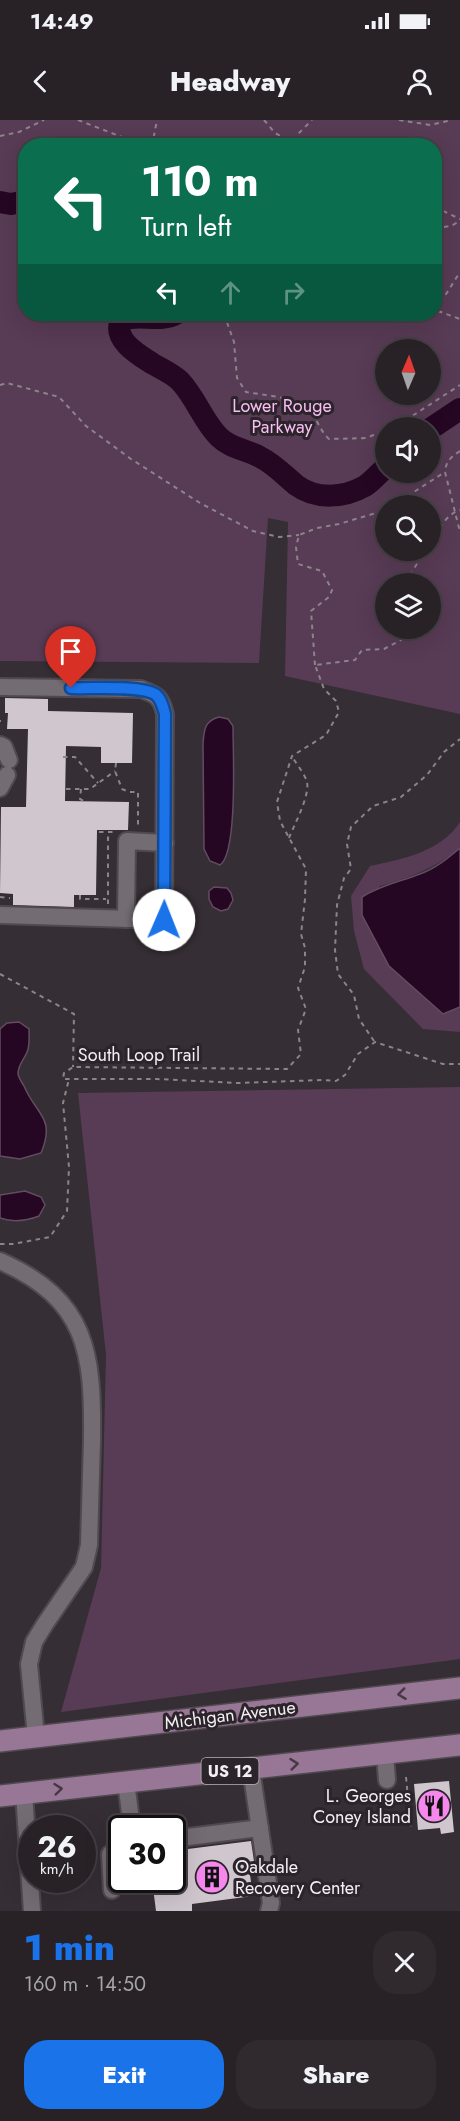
<!DOCTYPE html>
<meta charset="utf-8">
<style>
:root{--surface:#282227;--page:#302a2f;--text:#f1f3f6;--muted:#a5a4a7;--line:#443f44;--accent:#1a73e8}
body{margin:0;font-family:Jost,sans-serif;background:var(--page);color:var(--text);height:100vh;display:flex;flex-direction:column;font-size:22px;white-space:nowrap}
*{box-sizing:border-box;margin:0}
p{font-size:20px;color:var(--muted)}
.icon{flex:none;width:33px;height:33px;fill:none;stroke:currentColor;stroke-width:2;stroke-linecap:round;stroke-linejoin:round}
.map{position:relative;height:1791px;overflow:hidden}
.drawer{display:flex;flex-direction:column;background:var(--surface);flex:1}
.drawer>*{flex:none}
.guide{position:absolute;left:18px;top:18px;width:424px;height:183px;border-radius:24px;box-shadow:0 6px 24px #0002,0 0 0 2px var(--line);background:#0b6e4f;color:#fff;overflow:hidden}
.needle{width:39px;rotate:2deg}
.controls{position:absolute;left:375px;top:219px;display:grid;gap:12px}
.controls a{display:grid;place-items:center;width:66px;height:66px;border-radius:50%;background:var(--surface);box-shadow:0 6px 24px #0002,0 0 0 2px var(--line);font-size:30px}
.speed{position:absolute;left:18px;top:1695px;display:flex;gap:12px;font-size:30px;font-weight:700;text-align:center}
.speed>*{display:grid;place-content:center;width:78px;height:78px;border-radius:50%;background:var(--surface);box-shadow:0 6px 24px #0002,0 0 0 2px var(--line);line-height:1}
.speed small{font-size:15px;font-weight:400}
.speed .limit{border:3px solid #111;border-radius:9px;background:#fff;color:#111}
.pin{position:absolute;display:grid;place-items:center;width:51px;height:51px;color:#fff;margin:-62px -26px;border-radius:50% 50% 50% 0;rotate:-45deg;box-shadow:0 0 6px #0007}
.pin .icon{rotate:45deg}
.me{position:absolute;width:66px;margin:-33px;rotate:1deg;stroke-linejoin:round;filter:drop-shadow(0 0 4px #0008)}
.turn{display:flex;align-items:center;gap:21px;height:126px;padding:0 24px;font-size:27px}
.turn .icon{width:78px;height:78px;stroke-width:2.5}
.turn b{display:block;font-size:42px;line-height:51px}
.lanes{display:flex;align-items:center;height:57px;padding:0 24px;background:#0003;justify-content:center;gap:30px;direction:ltr}
.lanes .off{opacity:.35}
.round{display:grid;place-items:center;flex:none;width:63px;height:63px;border-radius:24px;background:var(--page)}
.summary{display:flex;align-items:center;justify-content:space-between;height:102px;padding:0 24px}
h1{font-size:36px;font-weight:800;line-height:45px;color:var(--accent)}
.button{display:flex;gap:12px;margin-top:auto;padding:12px 24px}
.button a{flex:1;height:69px;border-radius:24px;background:var(--accent);color:#fff;font-size:24px;font-weight:800;line-height:69px;text-align:center}
.button a+a{background:var(--page);color:var(--text)}
.status{display:flex;justify-content:space-between;align-items:center;height:42px;padding:0 30px;background:var(--surface);direction:ltr}
.status svg{height:16px;fill:currentColor}
header{display:flex;justify-content:space-between;align-items:center;height:78px;padding:0 24px;background:var(--surface);font-size:27px;font-weight:800}
.map>svg:first-child{display:block}
</style>
<div class="status"><b>14:49</b><svg viewBox="0 0 49 12"><path d="M0 12V9h3v3zM5 12V6h3v6zM10 12V3h3v9zM15 12V0h3v12zM26 1h20v11H26zM47 4h2v5h-2z"/></svg></div>
<header><svg class="icon" aria-label="back" viewBox="0 0 24 24"><path d="M15 5l-7 7 7 7"/></svg>Headway<svg class="icon" aria-label="person" viewBox="0 0 24 24"><circle cx="12" cy="8" r="4"/><path d="M4 21q1-7 8-7t8 7"/></svg></header>
<div class="map">
<svg width="460" height="1791" viewBox="0 0 460 1791">
<rect width="100%" height="100%" fill="#352e34"/>
<g fill="#583b55" fill-rule="evenodd">
<path d="M 0,0 L 460,0 L 460,594 L 285,556 L 288,402 L 268,398 L 259,543 L 0,541 ZM 26,26 L 435,26 L 435,194 L 26,194 ZM 386,230 L 430,230 L 430,274 L 386,274 ZM 386,308 L 430,308 L 430,352 L 386,352 ZM 386,386 L 430,386 L 430,430 L 386,430 ZM 386,464 L 430,464 L 430,508 L 386,508 Z"/>
<path d="M 460,702 L 460,728 C 432,750 413,756 380,766 L 362,795 L 389,846 L 443,894 L 460,887 L 460,912 L 423,909 L 364,849 L 354,811 L 351,776 L 370,746 C 402,739 441,732 460,702 Z"/>
<path d="M 460,967 L 460,1539 L 61,1592 L 101,1448 L 106,1235 L 78,973 Z"/>
</g>
<g fill="#250623" stroke="#634c61" stroke-width="1.5">
<path d="M 219,597 L 228,599 L 233,606 C 233,631 238,733 220,745 L 210,741 L 204,729 L 203,624 C 204,611 204,601 219,597 Z"/>
<path d="M 460,728 L 460,887 L 443,894 L 389,846 L 362,795 L 362,777 C 381,765 399,762 420,754 C 435,749 448,738 460,728 Z"/>
<path d="M 214,767 L 227,768 L 231,773 L 233,780 L 228,789 L 221,791 L 213,787 L 209,779 L 209,771 Z"/>
<path d="M 19,902 L 29,909 C 29,916 30,926 27,932 C 24,940 18,944 18,954 C 19,958 22,963 24,966 C 36,995 56,997 41,1033 L 20,1039 L 0,1036 L 0,909 L 7,903 Z"/>
<path d="M 25,1071 L 41,1077 L 45,1085 L 39,1096 C 26,1101 14,1103 0,1098 L 0,1075 Z"/>
</g>
<g fill="none" stroke-linecap="round" stroke-linejoin="round">
<g stroke="#250623" stroke-width="22">
<path d="M 0,82 L 11,84 L 26,81"/>
<path d="M 176,194 C 160,203 139,193 121,200 C 112,220 139,235 153,244 C 162,249 173,254 180,261 C 196,278 203,301 219,317 C 231,329 246,329 260,337 C 274,344 284,355 296,365 C 316,380 344,378 365,366 C 373,361 379,353 386,347"/>
<path d="M 430,309 L 460,289"/>
</g>
</g>
<g fill="#cfc6ce">
<path d="M 5,578 L 48,579 L 48,591 L 133,593 L 132,643 L 101,643 L 101,627 L 66,626 L 65,681 L 129,682 L 128,710 L 97,710 L 96,775 L 74,775 L 74,787 L 13,785 L 13,774 L 0,773 L 1,687 L 26,687 L 28,609 L 7,609 L 8,593 L 5,593 Z"/>
<path d="M 449,1661 L 454,1712 L 441,1714 L 440,1708 L 418,1710 L 414,1664 Z"/>
<path d="M 251,1721 L 256,1755 L 250,1755 L 253,1776 L 192,1784 L 192,1791 L 156,1791 L 152,1760 L 172,1760 L 172,1731 Z"/>
</g>
<g fill="none" stroke-linecap="round" stroke-linejoin="round">
<defs>
<g id="minor">
<path d="M 0,567 L 141,569 C 157,575 161,577 165,594 L 164,800 L 0,795"/>
<path d="M 0,625 L 4,627 L 9,640"/>
<path d="M 0,668 L 7,655"/>
<path d="M 126,799 L 127,721 L 165,723"/>
<path d="M 0,1141 C 88,1180 93,1233 92,1320 C 91,1355 90,1390 89,1425 L 84,1447 L 45,1504 L 34,1522 L 29,1544 L 36,1617"/>
<path d="M 385,1635 L 387,1660"/>
<path d="M 251,1649 L 271,1783 L 269,1791"/>
<path d="M 126,1662 L 132,1708"/>
<path d="M 24,1673 L 32,1791"/>
<path d="M 172,1719 L 260,1708"/>
<path d="M 110,1734 L 112,1770"/>
</g>
<g id="major">
<path d="M 0,1621 L 460,1568"/>
<path d="M 0,1676 L 460,1625"/>
</g>
</defs>
<use href="#minor" stroke="#504a50" stroke-width="20"/>
<use href="#major" stroke="#504a50" stroke-width="24"/>
<g stroke="#8b858a" stroke-width="2" stroke-dasharray="4.5 4.5" stroke-linecap="butt">
<path d="M 78,0 L 145,26"/>
<path d="M 264,0 L 275,13 L 298,26"/>
<path d="M 399,0 L 430,5 L 452,0"/>
<path d="M 0,16 L 19,12 L 44,0"/>
<path d="M 152,26 L 157,0"/>
<path d="M 286,26 L 312,0"/>
<path d="M 435,87 L 460,99"/>
<path d="M 435,108 L 451,106 L 460,101"/>
<path d="M 436,190 L 460,152"/>
<path d="M 438,191 L 460,199"/>
<path d="M 224,194 L 234,222 L 237,258 L 246,272 C 267,276 295,276 310,292 C 318,300 320,311 329,319 L 367,318 L 386,309"/>
<path d="M 0,265 L 7,263 L 59,277 L 86,306 L 131,339 L 200,383 L 253,411 L 279,417 L 299,415"/>
<path d="M 389,308 L 406,300 L 460,265"/>
<path d="M 460,331 C 451,337 446,341 445,352 L 460,412"/>
<path d="M 392,386 L 445,352"/>
<path d="M 430,423 C 438,411 446,394 460,390"/>
<path d="M 408,464 L 411,453 L 426,430"/>
<path d="M 402,508 L 401,520 L 384,529 L 362,530 L 355,540 L 315,545 L 324,569 L 336,581 L 339,592 L 326,615 L 292,636 L 277,682 L 280,701 L 306,749 L 305,779 L 301,814 L 305,828 L 305,847 L 298,868 L 306,889 L 298,910 L 301,934 L 287,949 L 73,947 L 64,953 L 63,959 L 157,959 L 238,963 L 322,960 L 336,961 L 345,955 L 358,934 L 375,922 L 443,944 L 460,944"/>
<path d="M 315,545 L 311,491 L 329,477 L 332,470 L 322,451 L 298,444 L 296,427 L 299,415 L 317,408 L 339,404 L 386,390"/>
<path d="M 0,601 L 1,601"/>
<path d="M 63,637 L 75,637 L 98,663"/>
<path d="M 116,643 L 115,651 L 122,669 L 129,672 L 138,672 L 138,706"/>
<path d="M 66,669 L 90,669 L 115,651"/>
<path d="M 81,669 L 80,679 L 84,681"/>
<path d="M 99,712 L 115,712"/>
<path d="M 289,718 C 294,705 310,676 307,662 C 305,654 296,644 292,636"/>
<path d="M 80,775 L 80,779 L 106,779"/>
<path d="M 0,777 L 10,778"/>
<path d="M 108,784 L 108,712"/>
<path d="M 0,854 L 74,894 L 73,947"/>
<path d="M 374,921 L 359,899 L 354,875 L 338,854 L 335,830 L 337,785 L 344,758 L 351,749 L 347,724 L 351,707 L 373,686 L 401,677 L 427,655 L 444,632 L 460,619"/>
<path d="M 0,1124 L 13,1124 L 50,1117 L 67,1091 L 69,1047 L 63,983 L 69,959"/>
<path d="M 406,1657 L 411,1709"/>
</g>
<use href="#minor" stroke="#736c72" stroke-width="16"/>
<use href="#major" stroke="#987695" stroke-width="21"/>
</g>
<defs><path id="oneway-chevron" d="M-2-3.5L2.5 0L-2 3.5" fill="none" stroke-width="1.6" stroke-linecap="round" stroke-linejoin="round" transform="scale(1.5)"/></defs>
<g stroke="#463845">
<use href="#oneway-chevron" transform="translate(402 1574) rotate(173)"/>
<use href="#oneway-chevron" transform="translate(294 1644) rotate(-6)"/>
<use href="#oneway-chevron" transform="translate(58 1669) rotate(-6)"/>
</g>
<g fill="none" stroke-linecap="round" stroke-linejoin="round">
<defs>
<path id="route" d="M 71,568 C 89,569 140,565 155,574 C 161,578 163,587 165,594 L 164,800"/>
</defs>
<use href="#route" stroke="#114b97" stroke-width="15"/>
<use href="#route" stroke="#1a73e8" stroke-width="10"/>
</g>
<defs>
<symbol id="restaurant-disc" viewBox="-11 -11 22 22"><circle r="9.5" fill="#f688ed" stroke="#2b242a"/><path d="M-5-6h1v4h1v-4h1v4h1v-4h1v5L-1.5 .5V6h-2V.5L-5-1ZM5-6V6H3V1.5H1.5Q1.5-4 5-6Z" fill="#111"/></symbol>
<symbol id="building-disc" viewBox="-11 -11 22 22"><circle r="9.5" fill="#f688ed" stroke="#2b242a"/><path d="M-4-6H4V6H1V3H-1V6H-4ZM-2.5-4.3h1.7v1.8h-1.7ZM.8-4.3h1.7v1.8H.8ZM-2.5-1h1.7V.8h-1.7ZM.8-1h1.7V.8H.8Z" fill="#111"/></symbol>
</defs>
<g fill-rule="evenodd">
<use href="#restaurant-disc" x="415" y="1667" width="38" height="38"/>
<use href="#building-disc" x="193" y="1738" width="38" height="38"/>
</g>
<g text-anchor="middle" stroke-width="6" stroke-linejoin="round" paint-order="stroke">
<rect fill="#2b242a" stroke="#b8b2b7" stroke-width="1.5" x="201.5" y="1638" width="57" height="26" rx="4.5"/>
<g font-size="16" font-weight="bold" fill="#f4eff3">
<text x="230" y="1657">US 12</text>
</g>
<g font-size="18" fill="#fabdf4" stroke="#2b242a">
<text x="282" y="292">Lower Rouge<tspan x="282" dy="21">Parkway</tspan></text>
</g>
<g font-size="18" fill="#f4eff3" stroke="#2b242a">
<text x="139" y="941">South Loop Trail</text>
<text transform="translate(230 1595) rotate(-7)" y="6">Michigan Avenue</text>
</g>
<g font-size="18" fill="#f4eff3" stroke="#2b242a" text-anchor="end">
<text x="411" y="1682">L. Georges<tspan x="411" dy="21">Coney Island</tspan></text>
<text x="235" y="1753" text-anchor="start">Oakdale<tspan x="235" dy="21">Recovery Center</tspan></text>
</g>
</g>
</svg>
<div class="controls">
<a><svg class="needle" viewBox="-14 -14 28 28"><path d="M0-13l5 13h-10z" fill="#e53935"/><path d="M0 13l5-13h-10z" fill="#a5a4a7"/></svg></a>
<a><svg class="icon" aria-label="sound" viewBox="0 0 24 24"><path d="M4 9h4l5-4v14l-5-4H4zM17 9q2 3 0 6"/></svg></a>
<a><svg class="icon" aria-label="search" viewBox="0 0 24 24"><circle cx="10" cy="10" r="6"/><path d="M15 15l6 6"/></svg></a>
<a><svg class="icon" aria-label="layers" viewBox="0 0 24 24"><path d="M12 4l9 5-9 5-9-5zM3 14l9 5 9-5"/></svg></a>
</div>
<div class="speed"><div>26<small>km/h</small></div><div class="limit">30</div></div>
<div class="pin" style="left:71px;top:568px;background:#d93025"><svg class="icon" aria-label="arrive" viewBox="0 0 24 24"><path d="M6 21V4h12l-3 4 3 4H6"/></svg></div>
<svg class="me" style="left:164px;top:800px" viewBox="-20 -20 40 40"><circle r="19" fill="#fff"/><path d="M0-13L10 11 0 6-10 11z" fill="#1a73e8"/></svg>
<div class="guide">
<div class="turn"><svg class="icon" aria-label="left" viewBox="0 0 24 24"><path d="M17 20v-9H6M10 6l-5 5 5 5"/></svg><div><b>110 m</b>Turn left</div></div>
<div class="lanes"><svg class="icon" aria-label="left" viewBox="0 0 24 24"><path d="M17 20v-9H6M10 6l-5 5 5 5"/></svg><svg class="icon off" aria-label="ahead" viewBox="0 0 24 24"><path d="M12 20V5M6 11l6-6 6 6"/></svg><svg class="icon off" aria-label="right" viewBox="0 0 24 24"><path d="M7 20v-9h11M14 6l5 5-5 5"/></svg></div>
</div>
</div>
<section class="drawer">
<div class="summary"><div><h1>1 min</h1><p>160 m · 14:50</p></div><a class="round"><svg class="icon" aria-label="close" viewBox="0 0 24 24"><path d="M6 6l12 12M18 6L6 18"/></svg></a></div>
<div class="button"><a>Exit</a><a>Share</a></div>
</section>
